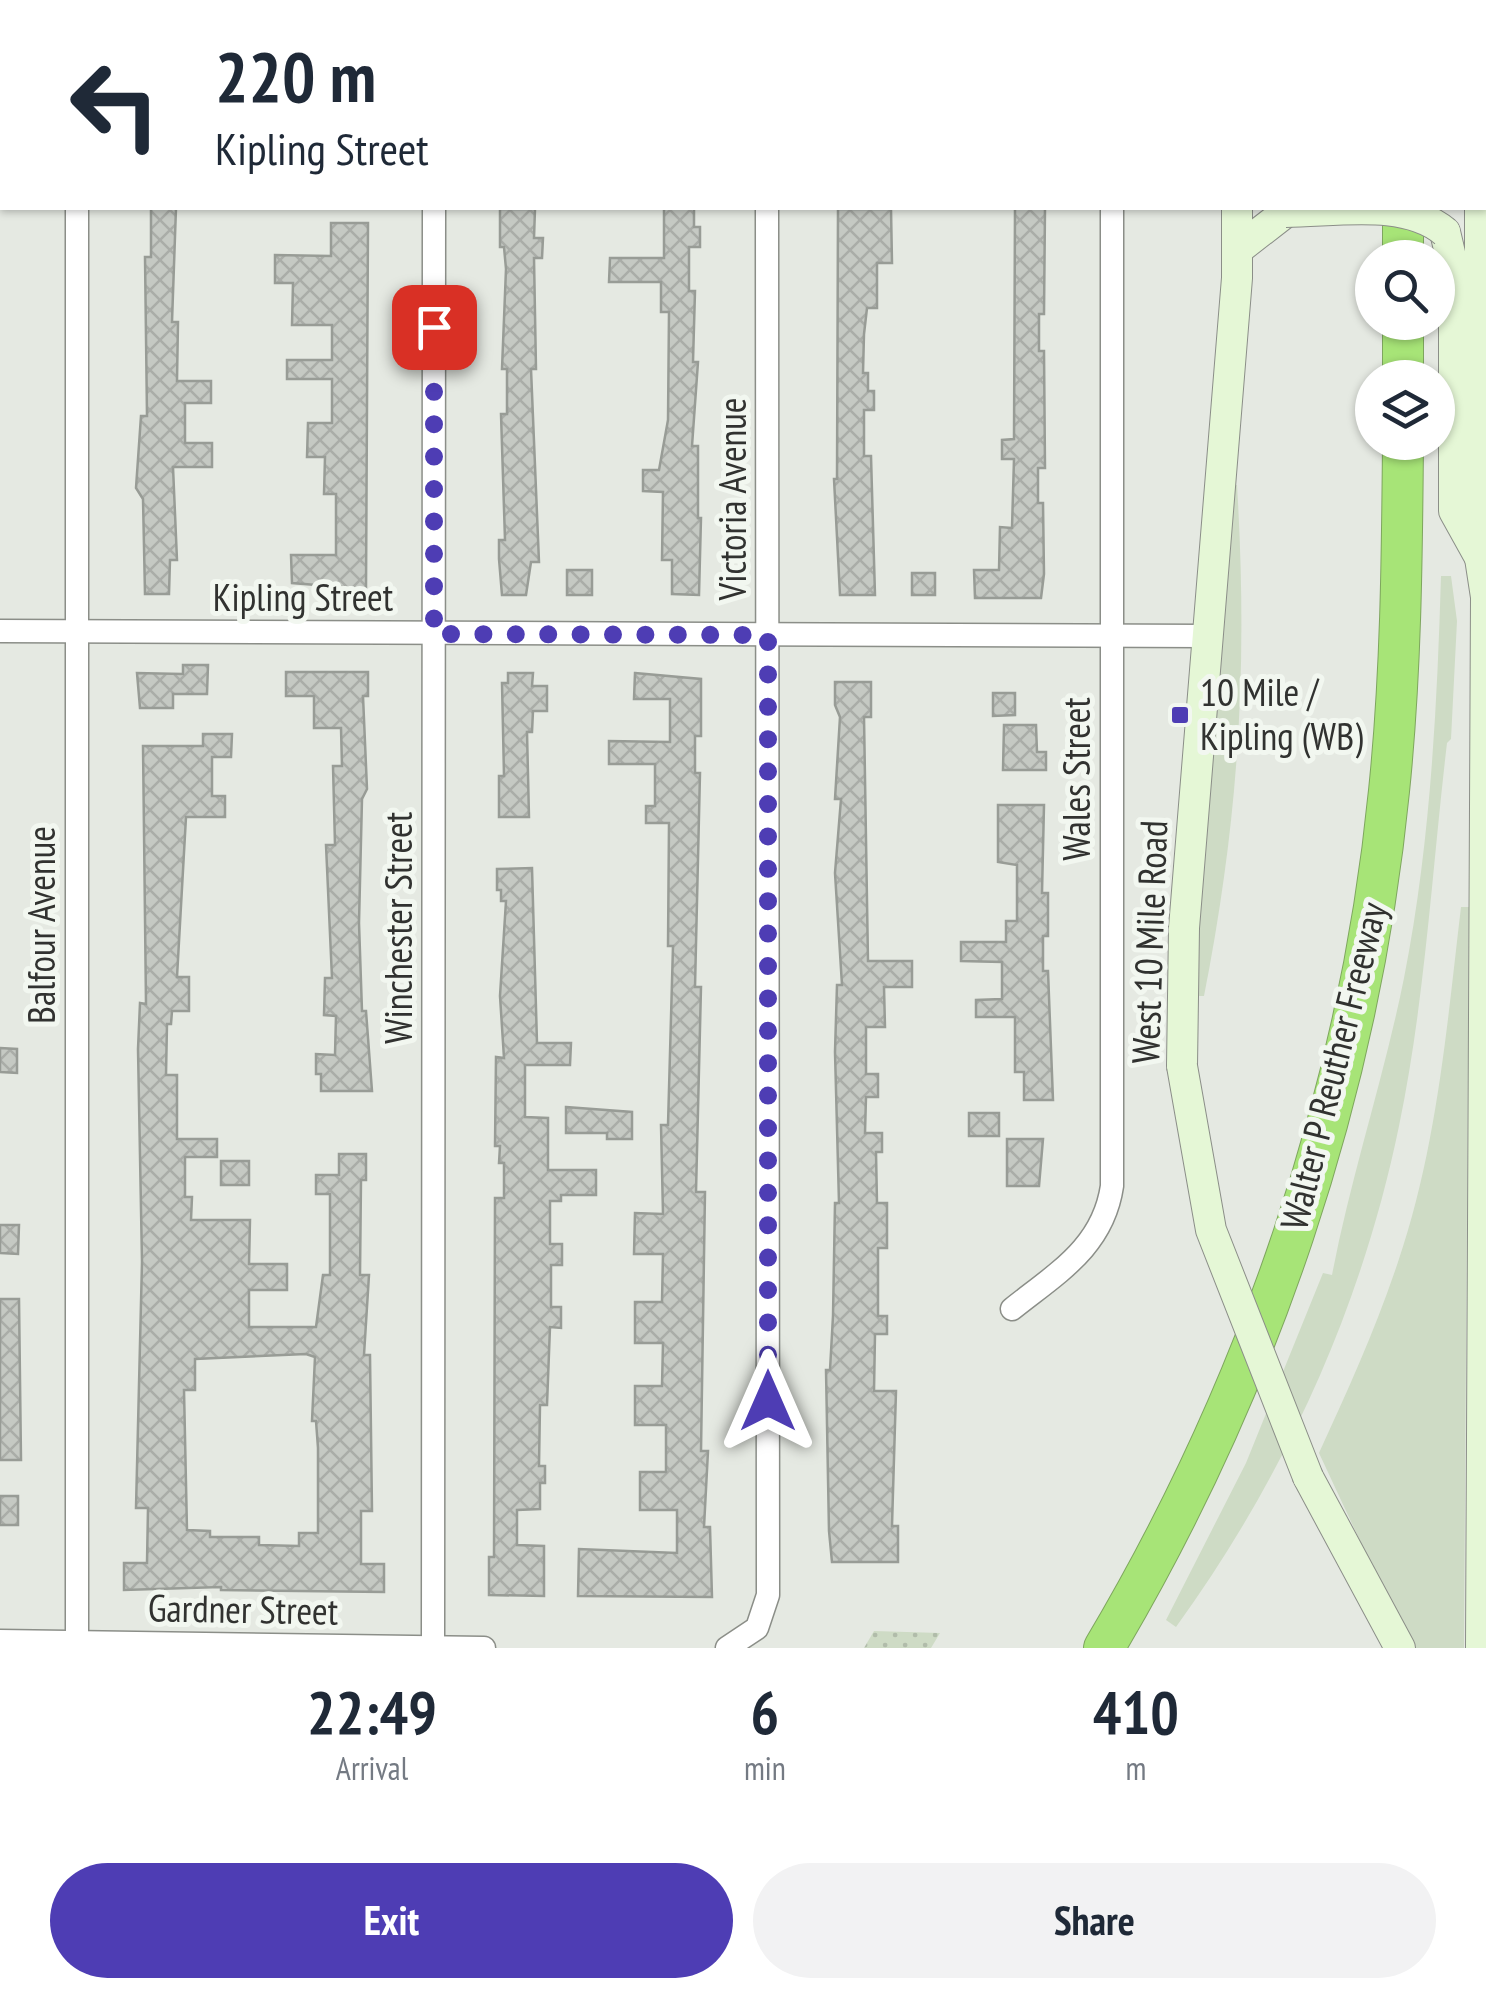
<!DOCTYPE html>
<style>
:root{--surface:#fff;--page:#f2f2f3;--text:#1f2937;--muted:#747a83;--accent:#4e3db4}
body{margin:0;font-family:"PT Sans Narrow",sans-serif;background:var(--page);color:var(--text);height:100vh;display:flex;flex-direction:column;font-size:38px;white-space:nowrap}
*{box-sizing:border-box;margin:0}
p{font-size:32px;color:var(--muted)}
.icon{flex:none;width:55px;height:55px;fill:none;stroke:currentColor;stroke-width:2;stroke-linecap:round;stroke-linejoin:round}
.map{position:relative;height:1648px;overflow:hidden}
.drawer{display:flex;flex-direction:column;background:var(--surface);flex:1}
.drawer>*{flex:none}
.top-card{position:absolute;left:0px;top:0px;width:1488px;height:210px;box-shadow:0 2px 8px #0004;background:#fff;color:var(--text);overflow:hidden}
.controls{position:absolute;left:1355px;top:240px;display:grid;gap:20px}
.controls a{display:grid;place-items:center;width:100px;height:100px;border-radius:50%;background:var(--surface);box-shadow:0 2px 8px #0004;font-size:50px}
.pin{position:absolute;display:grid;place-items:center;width:85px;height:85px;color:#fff;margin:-42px;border-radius:20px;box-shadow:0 5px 15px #0006}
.me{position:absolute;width:110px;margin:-55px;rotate:0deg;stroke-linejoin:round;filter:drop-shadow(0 0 8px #0008)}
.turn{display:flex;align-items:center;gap:35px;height:210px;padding:0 50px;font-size:45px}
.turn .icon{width:130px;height:130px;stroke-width:2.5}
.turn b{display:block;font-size:70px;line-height:85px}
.eta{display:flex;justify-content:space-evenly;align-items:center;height:170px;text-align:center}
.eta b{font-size:60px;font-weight:700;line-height:70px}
.primary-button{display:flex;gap:20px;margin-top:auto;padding:20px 50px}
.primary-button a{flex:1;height:115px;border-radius:60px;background:var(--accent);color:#fff;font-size:40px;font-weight:700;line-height:115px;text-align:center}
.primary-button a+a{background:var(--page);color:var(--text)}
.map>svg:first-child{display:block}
</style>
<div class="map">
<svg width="1486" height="1648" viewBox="0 0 1486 1648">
<defs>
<pattern id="park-dots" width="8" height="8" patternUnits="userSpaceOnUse" patternTransform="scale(2.5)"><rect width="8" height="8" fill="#cedbc5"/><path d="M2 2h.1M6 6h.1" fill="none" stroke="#b1bcaa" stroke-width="1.8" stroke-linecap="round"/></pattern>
<pattern id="building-cross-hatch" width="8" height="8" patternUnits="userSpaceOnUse" patternTransform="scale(2.5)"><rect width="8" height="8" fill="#c5c9c3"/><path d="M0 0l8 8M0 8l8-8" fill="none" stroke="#aaada8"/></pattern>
</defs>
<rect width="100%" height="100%" fill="#e5e9e2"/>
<g fill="#cedbc5">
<path d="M 1233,485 L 1237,485 C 1248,668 1239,817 1204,996 L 1196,996 L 1198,931 Z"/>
<path d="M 1441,576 L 1451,576 L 1457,621 L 1451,739 L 1447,743 C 1432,870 1425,1001 1399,1126 C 1362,1307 1284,1478 1176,1627 L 1166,1620 L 1246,1463 L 1323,1273 L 1332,1275 C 1351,1175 1384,1078 1404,978 C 1430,846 1437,711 1441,576 Z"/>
<path d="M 1461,907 L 1469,907 L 1464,1648 L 1410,1648 L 1319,1453 C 1348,1390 1376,1328 1398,1262 C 1437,1148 1447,1025 1461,907 Z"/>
</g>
<path fill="url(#park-dots)" d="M 874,1631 L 940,1633 L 931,1648 L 864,1648 Z"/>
<g fill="url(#building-cross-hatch)" stroke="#989c96" stroke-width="2.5" fill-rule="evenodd">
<path d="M 151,208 L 176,208 L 172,322 L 178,322 L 177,381 L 211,381 L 211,403 L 185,403 L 185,443 L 212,443 L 212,467 L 173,467 L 177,560 L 170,560 L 169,594 L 145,594 L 143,499 L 136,488 L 141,416 L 147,416 L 145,257 L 151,257 Z"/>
<path d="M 664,208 L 694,208 L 694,227 L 700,227 L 700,247 L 689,247 L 689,291 L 695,291 L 693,362 L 698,362 L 692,446 L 698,446 L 698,518 L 701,518 L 699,595 L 672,594 L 672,560 L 662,560 L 663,492 L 643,491 L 643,470 L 659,470 L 668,420 L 669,312 L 661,312 L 661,282 L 609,282 L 610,258 L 664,258 Z"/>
<path d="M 1015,208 L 1045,208 L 1044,314 L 1039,314 L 1039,351 L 1044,351 L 1045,468 L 1038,468 L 1038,503 L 1043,503 L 1044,574 L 1041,598 L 975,598 L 974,570 L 999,570 L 1000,527 L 1012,528 L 1014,459 L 1002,459 L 1002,440 L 1014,439 Z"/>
<path d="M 500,209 L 535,209 L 534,238 L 543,238 L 542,258 L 534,258 L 536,369 L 531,369 L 539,562 L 531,562 L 526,595 L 502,595 L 499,559 L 499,540 L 505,540 L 501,414 L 507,414 L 507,369 L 502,369 L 506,269 L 504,247 L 500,247 Z"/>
<path d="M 838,209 L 891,209 L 892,263 L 877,263 L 877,308 L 867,308 L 864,334 L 863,373 L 868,373 L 868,391 L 874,391 L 874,410 L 864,410 L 864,456 L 871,456 L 875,595 L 840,595 L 834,479 L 837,479 Z"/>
<path d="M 331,223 L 368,223 L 366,589 L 292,583 L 291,555 L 336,555 L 336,494 L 324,494 L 325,457 L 307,457 L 308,423 L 332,423 L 332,379 L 287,379 L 287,360 L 332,360 L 332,325 L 292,325 L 293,283 L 275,283 L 275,255 L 331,256 Z"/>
<rect x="567" y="570" width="25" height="25"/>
<rect x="912" y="573" width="23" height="22"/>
<path d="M 183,665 L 208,665 L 207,694 L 173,694 L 173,708 L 140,708 L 137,673 L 183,674 Z"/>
<path d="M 286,672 L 368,672 L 368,696 L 363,696 L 367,789 L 362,799 L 359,923 L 362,1011 L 366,1011 L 372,1091 L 321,1091 L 321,1074 L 316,1074 L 316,1054 L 335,1055 L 336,1016 L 324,1015 L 325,978 L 332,978 L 326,845 L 335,845 L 333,766 L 342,766 L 341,728 L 314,728 L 314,696 L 286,696 Z"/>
<path d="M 508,673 L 533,673 L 532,686 L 547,686 L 547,711 L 533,711 L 532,732 L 527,732 L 529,817 L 499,817 L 499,776 L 504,776 L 502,683 L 508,683 Z"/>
<path d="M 635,673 L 701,679 L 701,736 L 695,736 L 695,773 L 700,773 L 695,987 L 701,987 L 696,1192 L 705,1192 L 701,1451 L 708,1451 L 704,1527 L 710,1527 L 712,1597 L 578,1596 L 579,1549 L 677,1553 L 677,1510 L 640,1510 L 640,1472 L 666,1472 L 666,1425 L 635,1425 L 635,1386 L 662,1386 L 663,1343 L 635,1343 L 635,1302 L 662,1302 L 663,1254 L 634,1254 L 635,1213 L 663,1214 L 661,1125 L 668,1125 L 673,946 L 668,946 L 669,823 L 646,823 L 646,806 L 655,806 L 655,764 L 609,764 L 609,741 L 670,742 L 670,699 L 634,699 Z"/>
<path d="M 835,682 L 871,682 L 871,717 L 864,717 L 868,961 L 912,961 L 912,987 L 884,987 L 885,1027 L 866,1027 L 866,1074 L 878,1074 L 878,1097 L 866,1097 L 865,1133 L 882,1133 L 882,1152 L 876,1152 L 877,1203 L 887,1203 L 887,1248 L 878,1248 L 878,1316 L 887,1316 L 887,1334 L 875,1334 L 874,1391 L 896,1391 L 892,1526 L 898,1526 L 898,1562 L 832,1562 L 829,1531 L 826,1370 L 830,1370 L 833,1316 L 835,1203 L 839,1203 L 835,1052 L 837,985 L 842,985 L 835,873 L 841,799 L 835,799 L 840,717 L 835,705 Z"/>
<path d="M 993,693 L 1015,693 L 1015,715 L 993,716 Z"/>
<path d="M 1004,725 L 1036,725 L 1037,752 L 1046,752 L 1046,770 L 1003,770 Z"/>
<path d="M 203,734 L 232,734 L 231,757 L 212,757 L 212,796 L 225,796 L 225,817 L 186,817 L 177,977 L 189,977 L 189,1011 L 172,1011 L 171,1024 L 167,1024 L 166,1075 L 177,1075 L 177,1139 L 217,1139 L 217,1157 L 185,1157 L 185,1197 L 192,1197 L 191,1220 L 250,1220 L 249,1264 L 287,1264 L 287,1290 L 249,1290 L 249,1327 L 316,1327 L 323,1275 L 330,1275 L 330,1194 L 316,1194 L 316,1175 L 339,1175 L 339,1154 L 366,1154 L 366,1180 L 361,1180 L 360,1275 L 369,1275 L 364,1355 L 370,1355 L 372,1511 L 361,1511 L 361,1564 L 384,1564 L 384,1592 L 221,1590 L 221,1587 L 124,1590 L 124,1563 L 147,1563 L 148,1508 L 136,1508 L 142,1262 L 138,1049 L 140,1003 L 146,1004 L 143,746 L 203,746 ZM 306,1354 L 315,1357 L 312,1421 L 316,1421 L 318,1448 L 318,1533 L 299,1533 L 299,1546 L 259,1545 L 259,1537 L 210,1537 L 210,1531 L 187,1530 L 184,1390 L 195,1390 L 195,1359 Z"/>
<path d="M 998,805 L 1044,805 L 1042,893 L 1048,893 L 1048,936 L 1043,936 L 1043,971 L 1048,971 L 1053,1100 L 1024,1100 L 1024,1072 L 1015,1072 L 1015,1017 L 976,1017 L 976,1000 L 1002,999 L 1002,962 L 961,961 L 961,942 L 1006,942 L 1006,921 L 1017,921 L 1017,865 L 998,862 Z"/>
<path d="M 532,868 L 537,1043 L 571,1043 L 570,1065 L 525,1065 L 525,1117 L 548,1118 L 548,1170 L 596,1170 L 596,1195 L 561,1195 L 561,1201 L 550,1201 L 550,1244 L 562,1244 L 562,1265 L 551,1265 L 551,1307 L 561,1307 L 561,1328 L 550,1327 L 547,1405 L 540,1405 L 539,1466 L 545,1466 L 545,1483 L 540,1483 L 540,1509 L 517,1510 L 517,1545 L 544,1546 L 544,1596 L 489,1595 L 489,1557 L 494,1557 L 495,1198 L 504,1198 L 504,1163 L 499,1163 L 500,1146 L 495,1146 L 496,1057 L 504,1058 L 500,996 L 506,901 L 501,901 L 501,890 L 497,890 L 497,869 Z"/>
<path d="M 0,1048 L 17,1049 L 17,1073 L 0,1072 Z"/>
<path d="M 566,1107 L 632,1112 L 632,1139 L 607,1139 L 607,1133 L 566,1133 Z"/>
<rect x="969" y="1113" width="30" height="23"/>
<path d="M 1007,1139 L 1043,1139 L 1039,1186 L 1007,1186 Z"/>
<rect x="221" y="1161" width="28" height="24"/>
<path d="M 0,1225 L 19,1225 L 18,1254 L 0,1253 Z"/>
<path d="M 0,1299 L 19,1299 L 21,1460 L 0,1460 Z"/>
<rect x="0" y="1496" width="18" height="29"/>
</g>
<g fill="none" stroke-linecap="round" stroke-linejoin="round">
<defs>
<g id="street">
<path d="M 767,0 L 767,2"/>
<path d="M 95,2 L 96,0"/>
<path d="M 434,2 L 434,0"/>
<path d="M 1115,2 L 1116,0"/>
<path d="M 1485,72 L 1486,72"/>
<path d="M 0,631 L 1206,636"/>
<path d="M 1012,1309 C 1057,1273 1103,1247 1112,1186 L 1112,208"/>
<path d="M 0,1641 L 484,1648"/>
<path d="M 77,1643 L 77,208"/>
<path d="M 433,1648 L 434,208"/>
<path d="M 727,1648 L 757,1628 L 768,1595 L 767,208"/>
</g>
<g id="secondary">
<path d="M 1237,2 L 1237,0"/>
<path d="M 1261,2 L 1261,0"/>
<path d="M 1480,2 L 1480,0"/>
<path d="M 1480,208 L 1480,558 L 1486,597 L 1481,1648"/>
<path d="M 1445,232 L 1454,270 L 1454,511 L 1479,556"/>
<path d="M 1237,250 L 1286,212"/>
<path d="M 1182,1066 L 1184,928 L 1237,278 L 1237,208"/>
<path d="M 1308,1477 L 1400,1648"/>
</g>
<g id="highway">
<path d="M 1403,2 L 1403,0"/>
<path d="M 1403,208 L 1403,258"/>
<path d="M 1403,322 L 1403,378"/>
<path d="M 1104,1648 C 1259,1387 1359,1093 1389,791 C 1401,675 1402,559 1403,442"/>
</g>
</defs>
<use href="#street" stroke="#8b8e88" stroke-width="25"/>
<use href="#secondary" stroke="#8b8e88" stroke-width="32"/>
<use href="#highway" stroke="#7ea65e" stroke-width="42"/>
<use href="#street" stroke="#fff" stroke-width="22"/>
<use href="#secondary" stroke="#e5f7d6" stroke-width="30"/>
<use href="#highway" stroke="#a7e477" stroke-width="40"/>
<defs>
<g id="secondary-bridge">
<path d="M 1286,212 C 1336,212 1405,198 1445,232"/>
<path d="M 1182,1066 L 1211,1230 L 1308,1477"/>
</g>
</defs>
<use href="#secondary-bridge" stroke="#8b8e88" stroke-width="32" stroke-linecap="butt"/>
<use href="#secondary-bridge" stroke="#e5f7d6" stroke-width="30"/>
</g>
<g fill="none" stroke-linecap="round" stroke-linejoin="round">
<path stroke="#4e3db4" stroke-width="18" stroke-dasharray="0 32.4" d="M 434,327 L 434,634 L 768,635 L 768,1401"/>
</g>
<rect fill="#4e3db4" stroke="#f2f7f0" stroke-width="4" x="1170" y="705" width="20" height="20" rx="5"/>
<g text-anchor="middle" stroke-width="10" stroke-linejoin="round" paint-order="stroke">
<g font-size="38" fill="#313230" stroke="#f2f7f0">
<text transform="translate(733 499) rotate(-90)" y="13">Victoria Avenue</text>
<text x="303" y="611">Kipling Street</text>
<text transform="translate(1077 779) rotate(-90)" y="13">Wales Street</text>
<text transform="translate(42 925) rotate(-90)" y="13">Balfour Avenue</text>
<text transform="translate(399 928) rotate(-90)" y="13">Winchester Street</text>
<text transform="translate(1150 942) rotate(-88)" y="13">West 10 Mile Road</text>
<text transform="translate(1334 1066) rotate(-76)" y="13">Walter P Reuther Freeway</text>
<text transform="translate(243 1610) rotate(1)" y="13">Gardner Street</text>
</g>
<g font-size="38" fill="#313230" stroke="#f2f7f0" text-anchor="start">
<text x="1200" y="706">10 Mile /<tspan x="1200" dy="44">Kipling (WB)</tspan></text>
</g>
</g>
</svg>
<div class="controls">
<a><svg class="icon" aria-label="search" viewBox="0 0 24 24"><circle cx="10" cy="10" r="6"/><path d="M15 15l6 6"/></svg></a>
<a><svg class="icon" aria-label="layers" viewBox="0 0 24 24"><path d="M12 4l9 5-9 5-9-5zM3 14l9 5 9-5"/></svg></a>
</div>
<div class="pin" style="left:434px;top:327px;background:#d93025"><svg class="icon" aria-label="arrive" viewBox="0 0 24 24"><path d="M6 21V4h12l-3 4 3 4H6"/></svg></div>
<svg class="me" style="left:768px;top:1401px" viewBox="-20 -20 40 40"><path d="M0-17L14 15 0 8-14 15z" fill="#4e3db4" stroke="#fff" stroke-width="4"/></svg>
<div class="top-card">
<div class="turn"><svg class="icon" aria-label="left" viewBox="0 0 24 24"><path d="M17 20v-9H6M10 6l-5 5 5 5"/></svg><div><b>220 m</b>Kipling Street</div></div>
</div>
</div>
<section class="drawer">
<div class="eta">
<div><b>22:49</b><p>Arrival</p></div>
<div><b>6</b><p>min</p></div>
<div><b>410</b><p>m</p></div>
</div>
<div class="primary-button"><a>Exit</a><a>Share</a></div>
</section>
